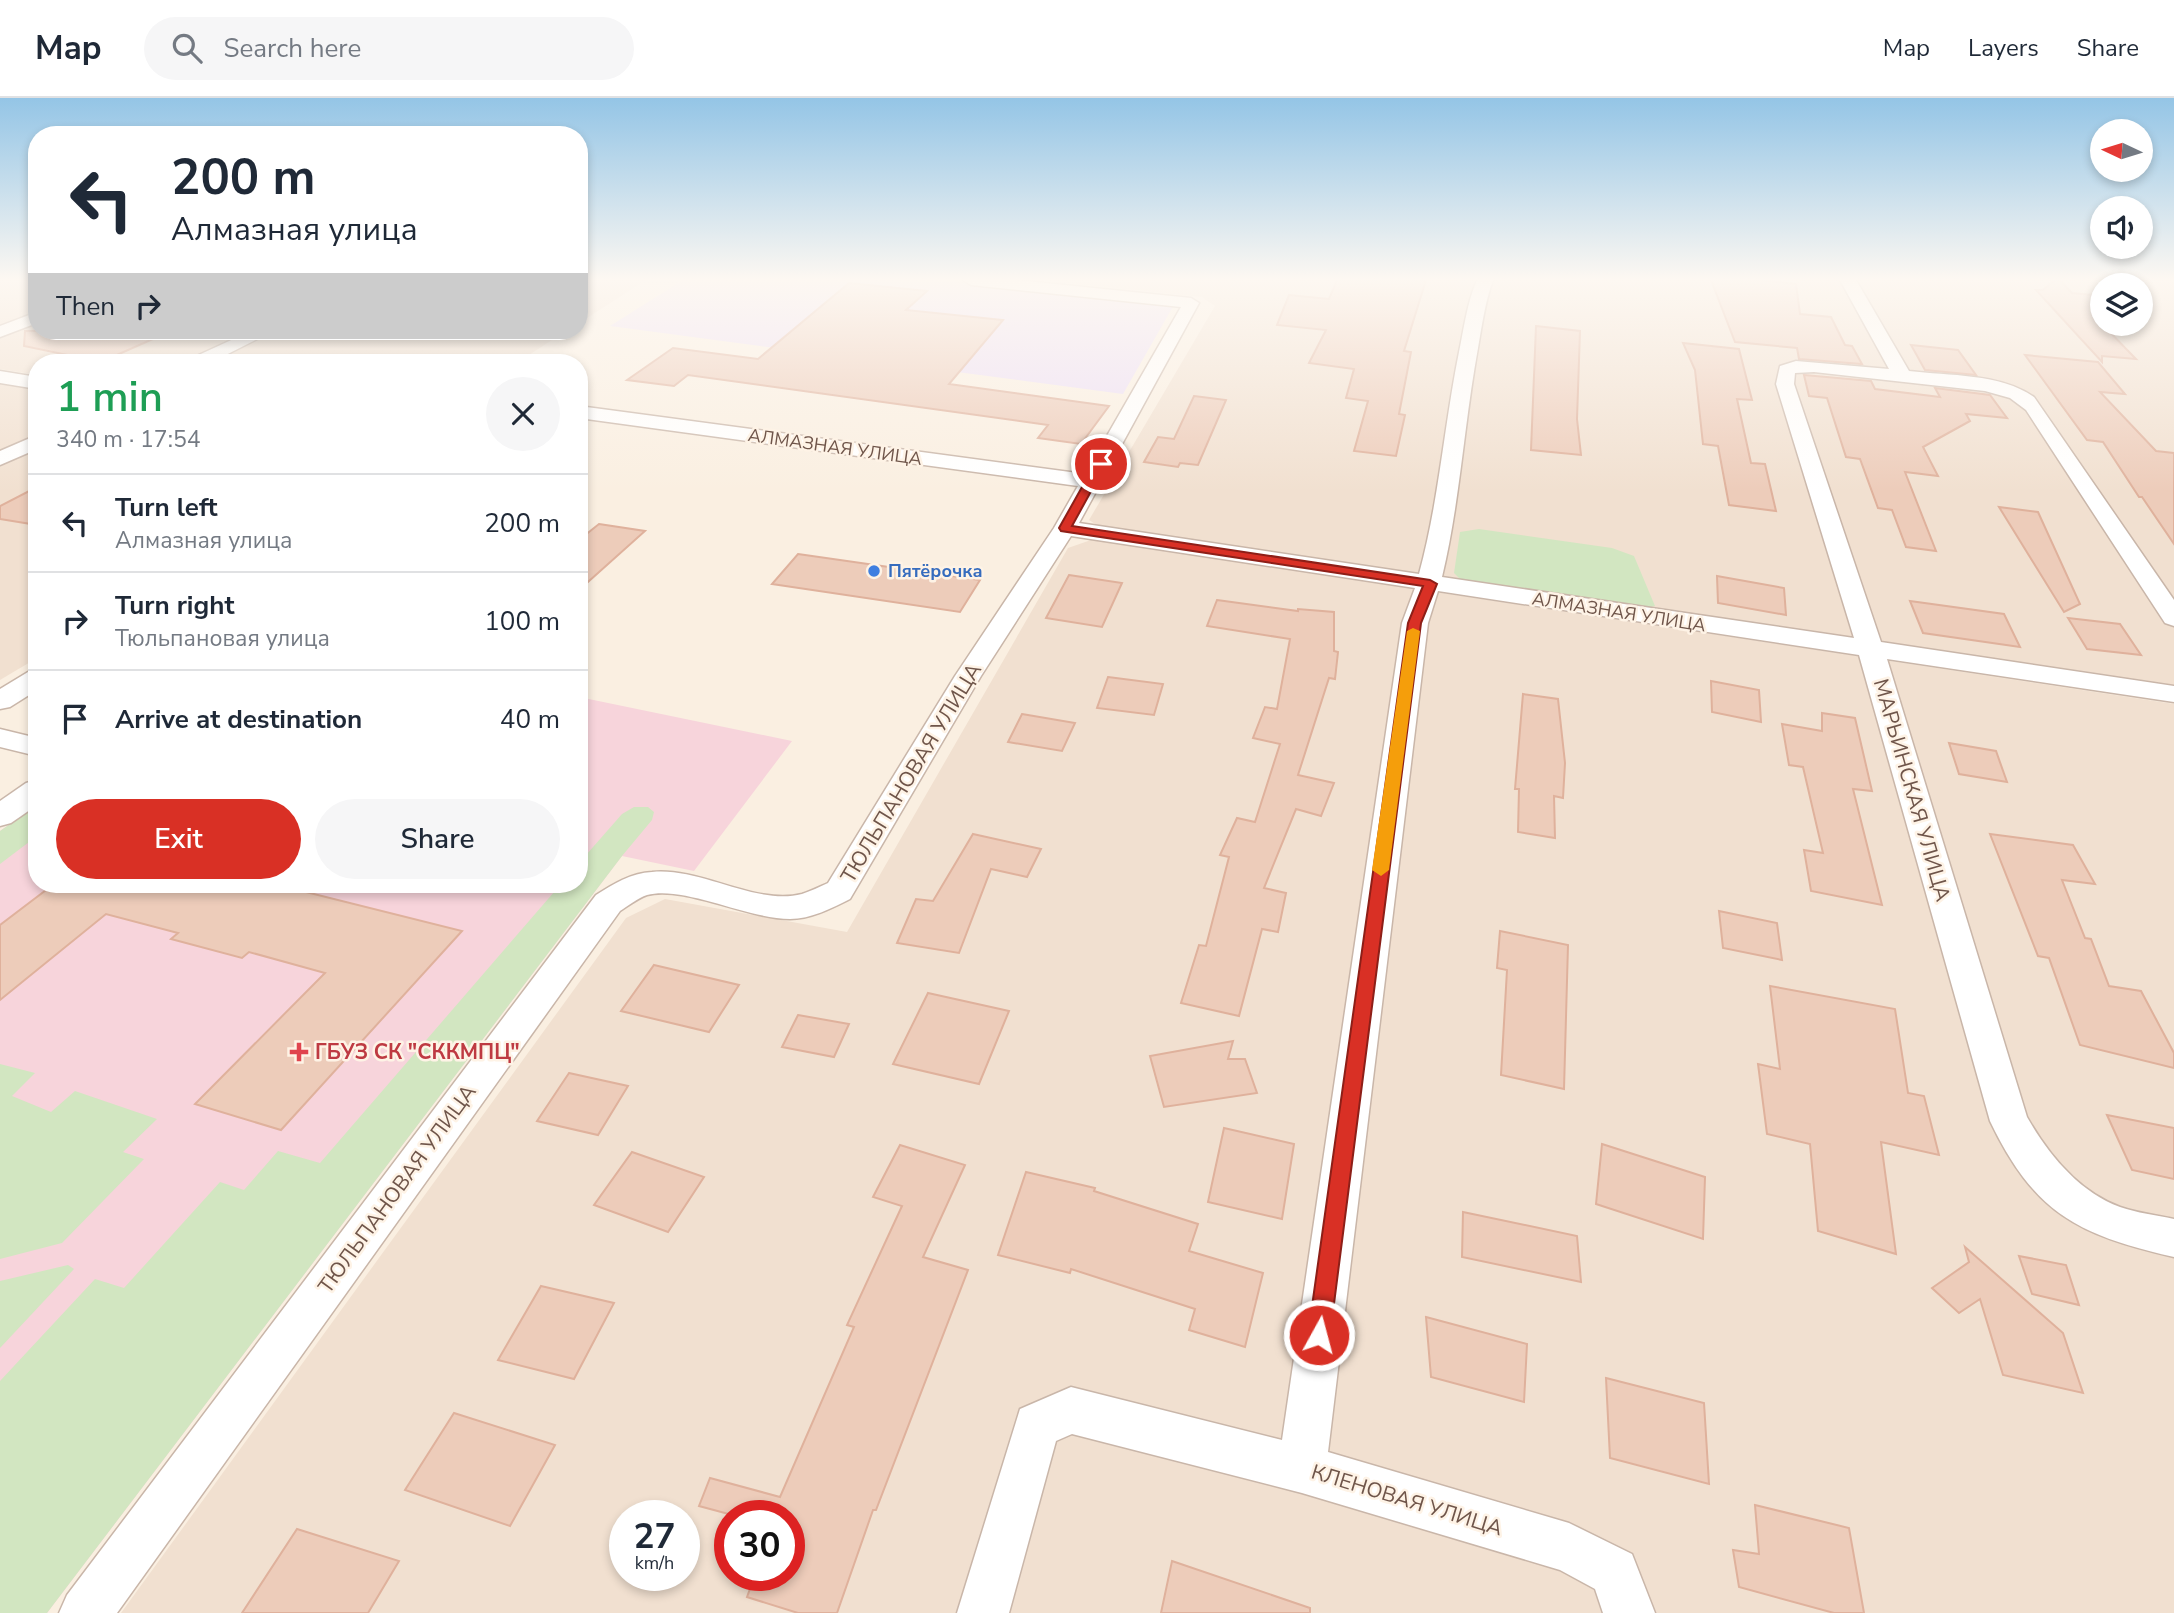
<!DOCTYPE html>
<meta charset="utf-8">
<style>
:root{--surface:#fff;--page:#f6f6f7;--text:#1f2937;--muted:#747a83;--line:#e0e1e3;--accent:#d93025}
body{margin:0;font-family:"Nunito Sans",sans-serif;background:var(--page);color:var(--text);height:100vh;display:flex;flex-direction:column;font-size:26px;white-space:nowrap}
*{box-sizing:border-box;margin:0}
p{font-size:23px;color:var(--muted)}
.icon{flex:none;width:38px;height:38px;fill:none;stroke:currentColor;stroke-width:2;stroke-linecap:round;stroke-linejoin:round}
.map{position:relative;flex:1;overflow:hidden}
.drawer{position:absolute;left:28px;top:256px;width:560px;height:539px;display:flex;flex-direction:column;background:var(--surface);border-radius:28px;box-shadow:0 4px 10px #0003}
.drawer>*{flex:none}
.banner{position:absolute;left:28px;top:28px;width:560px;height:214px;border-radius:28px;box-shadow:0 4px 10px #0003;background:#fff;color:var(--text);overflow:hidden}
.needle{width:46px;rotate:274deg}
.buttons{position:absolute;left:2090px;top:21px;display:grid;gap:14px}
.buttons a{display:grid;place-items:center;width:63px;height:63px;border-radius:50%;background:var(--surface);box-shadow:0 4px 10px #0003;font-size:35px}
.speed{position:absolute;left:609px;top:1402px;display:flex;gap:14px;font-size:35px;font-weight:700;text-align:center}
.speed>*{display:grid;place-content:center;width:91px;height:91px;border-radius:50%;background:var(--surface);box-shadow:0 4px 10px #0003;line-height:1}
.speed small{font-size:18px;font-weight:400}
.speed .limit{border:10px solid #d22;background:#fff;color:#111}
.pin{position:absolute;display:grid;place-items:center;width:60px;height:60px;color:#fff;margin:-30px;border:4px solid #fff;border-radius:50%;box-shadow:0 2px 7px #0007}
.me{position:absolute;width:77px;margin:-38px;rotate:7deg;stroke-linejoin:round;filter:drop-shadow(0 0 5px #0008)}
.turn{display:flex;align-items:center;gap:24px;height:147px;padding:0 28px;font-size:32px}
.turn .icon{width:91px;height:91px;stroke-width:2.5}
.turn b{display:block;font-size:49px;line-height:60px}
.then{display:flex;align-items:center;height:66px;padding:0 28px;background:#0003;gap:14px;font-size:26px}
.round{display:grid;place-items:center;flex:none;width:74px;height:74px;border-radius:37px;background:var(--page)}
.headline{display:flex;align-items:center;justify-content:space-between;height:119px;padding:0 28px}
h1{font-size:42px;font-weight:600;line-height:52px;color:#1e9e55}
.primary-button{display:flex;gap:14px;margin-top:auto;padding:14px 28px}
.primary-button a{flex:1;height:80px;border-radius:42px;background:var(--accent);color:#fff;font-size:28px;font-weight:600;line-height:80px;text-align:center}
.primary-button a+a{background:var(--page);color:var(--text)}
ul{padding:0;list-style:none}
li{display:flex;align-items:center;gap:21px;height:98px;padding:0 28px;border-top:2px solid var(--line)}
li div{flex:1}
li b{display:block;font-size:26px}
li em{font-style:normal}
header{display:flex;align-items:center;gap:42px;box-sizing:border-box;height:98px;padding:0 35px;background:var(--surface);border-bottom:2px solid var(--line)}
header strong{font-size:33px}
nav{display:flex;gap:38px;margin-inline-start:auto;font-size:24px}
.search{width:490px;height:63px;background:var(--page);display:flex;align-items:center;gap:18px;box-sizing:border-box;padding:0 24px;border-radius:38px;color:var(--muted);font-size:26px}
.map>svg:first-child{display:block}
</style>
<header>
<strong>Map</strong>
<div class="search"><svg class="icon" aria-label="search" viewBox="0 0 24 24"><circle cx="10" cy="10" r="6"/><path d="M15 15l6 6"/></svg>Search here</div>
<nav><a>Map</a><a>Layers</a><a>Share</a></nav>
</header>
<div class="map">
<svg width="2174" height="1515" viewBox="0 0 2174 1515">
<rect width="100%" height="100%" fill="#faefe1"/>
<g fill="#f1e0d0" fill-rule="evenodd">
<path d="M 0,182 L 37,182 L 37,233 L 566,233 L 518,264 L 37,264 L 37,277 L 0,271 Z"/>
<path d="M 579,182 L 646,182 L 579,225 Z"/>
<path d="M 1040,182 L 2174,182 L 2174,587 L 1100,429 L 1089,422 L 1215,208 L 1202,199 ZM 2102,187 L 2140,187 L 2140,226 L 2102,226 Z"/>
<path d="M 0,284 L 37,291 L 37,560 L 0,582 Z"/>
<path d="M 1091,442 L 2174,606 L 2174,1515 L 121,1515 L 626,820 L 665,801 L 847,834 L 1068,450 ZM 625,1418 L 684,1418 L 684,1477 L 625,1477 ZM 730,1418 L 789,1418 L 789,1477 L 730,1477 Z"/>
</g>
<path fill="#ecdef6" d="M 683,182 L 934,182 L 1175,205 L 1123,296 L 610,228 Z"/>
<path fill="#f7d4db" d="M 579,599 L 792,643 L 694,773 L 622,758 L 47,1515 L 0,1515 L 0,733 L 37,707 L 37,786 L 579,786 Z"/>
<g fill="#d2e6c1">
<path d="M 1479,431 L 1612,450 L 1634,458 L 1655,508 L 1645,510 L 1460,481 L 1454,475 L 1460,434 Z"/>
<path d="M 37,707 L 37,738 L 0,766 L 0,733 Z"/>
<path d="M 634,709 L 648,709 L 654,714 L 652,722 L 622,758 L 47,1515 L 0,1515 L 0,1283 L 95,1181 L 124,1190 L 220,1084 L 244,1092 L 278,1053 L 320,1065 L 561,786 L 579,786 L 579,765 L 622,716 Z"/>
<path d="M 0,966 L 35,975 L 12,998 L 51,1014 L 75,993 L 157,1021 L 123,1054 L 144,1061 L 62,1145 L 0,1161 Z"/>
<path d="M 68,1167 L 74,1171 L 0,1250 L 0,1183 Z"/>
</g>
<g fill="#edccba" stroke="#dfb19c" stroke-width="2">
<path d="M 1337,182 L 1426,182 L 1404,253 L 1411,254 L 1399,316 L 1405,317 L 1396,358 L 1354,353 L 1368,303 L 1346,300 L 1354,271 L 1309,265 L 1326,232 L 1277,227 L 1289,197 L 1329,201 Z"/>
<path d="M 1711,182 L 1761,182 L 1796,186 L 1800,216 L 1831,219 L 1845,247 L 1852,248 L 1862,266 L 1799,261 L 1797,250 L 1735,244 Z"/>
<path d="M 2055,182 L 2060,182 L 2072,195 L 2102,198 L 2102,226 L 2136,261 L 2102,258 L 2102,264 L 2036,192 L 2043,192 Z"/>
<path d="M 849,185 L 927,193 L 906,212 L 1003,222 L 949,286 L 1109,308 L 1081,346 L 1038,340 L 1048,327 L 688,277 L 674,288 L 627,282 L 673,250 L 758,261 Z"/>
<path d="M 1536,228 L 1580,233 L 1577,321 L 1581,357 L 1531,352 Z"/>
<path d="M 25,233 L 171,233 L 101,264 L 24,248 Z"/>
<path d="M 1683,245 L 1739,251 L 1752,302 L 1737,301 L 1751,365 L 1765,366 L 1776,413 L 1729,407 L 1718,348 L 1703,346 L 1695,272 Z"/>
<path d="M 1911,247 L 1958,252 L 1976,277 L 1925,272 Z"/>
<path d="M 2025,257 L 2098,264 L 2125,296 L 2100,294 L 2156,353 L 2174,355 L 2174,446 L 2142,399 L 2139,399 L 2103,344 L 2087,342 Z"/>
<path d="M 1804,277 L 1871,283 L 1875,291 L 1940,299 L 1935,290 L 1990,297 L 2007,320 L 1966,316 L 1970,323 L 1923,349 L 1938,378 L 1905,374 L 1936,453 L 1906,449 L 1892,412 L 1878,410 L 1860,361 L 1846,359 L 1827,300 L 1809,298 Z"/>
<path d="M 1194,298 L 1226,302 L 1198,367 L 1180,365 L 1178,369 L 1144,364 L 1158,339 L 1174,341 Z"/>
<path d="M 37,389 L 37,427 L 0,421 L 0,408 Z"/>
<path d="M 1999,409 L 2038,414 L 2080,506 L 2064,514 Z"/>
<path d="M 599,426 L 645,433 L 579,492 L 579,442 Z"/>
<path d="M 798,456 L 980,482 L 960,514 L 772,486 Z"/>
<path d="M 1069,477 L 1122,485 L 1102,529 L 1046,520 Z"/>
<path d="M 1717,478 L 1784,490 L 1786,517 L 1718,505 Z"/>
<path d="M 1217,502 L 1298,513 L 1298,511 L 1334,514 L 1334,553 L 1338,554 L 1335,581 L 1329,580 L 1298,677 L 1334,685 L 1321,718 L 1296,711 L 1264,790 L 1286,795 L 1278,834 L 1262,831 L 1239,918 L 1181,905 L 1199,847 L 1206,848 L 1229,759 L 1220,757 L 1237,720 L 1255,724 L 1280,646 L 1253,640 L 1265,609 L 1277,611 L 1290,541 L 1207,528 Z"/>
<path d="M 1910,503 L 2004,516 L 2020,549 L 1923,535 Z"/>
<path d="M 2068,520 L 2120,526 L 2141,557 L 2087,551 Z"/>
<path d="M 1108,579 L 1163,586 L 1154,617 L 1097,610 Z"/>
<path d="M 1711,583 L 1759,592 L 1761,624 L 1712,614 Z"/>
<path d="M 1523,596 L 1558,601 L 1565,665 L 1563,700 L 1554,698 L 1555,740 L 1518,734 L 1519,691 L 1515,691 Z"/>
<path d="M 1822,615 L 1855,620 L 1872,693 L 1853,691 L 1882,807 L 1811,793 L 1804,752 L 1823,755 L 1803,669 L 1789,667 L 1782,626 L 1822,633 Z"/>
<path d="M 1022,616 L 1075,625 L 1062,653 L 1008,644 Z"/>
<path d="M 1949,645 L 1996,653 L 2007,684 L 1959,676 Z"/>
<path d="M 973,736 L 1041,751 L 1027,779 L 991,771 L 959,855 L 897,845 L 916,801 L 933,803 Z"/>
<path d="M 1990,736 L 2073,747 L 2095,786 L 2062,782 L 2085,840 L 2091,841 L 2109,888 L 2141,893 L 2174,955 L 2174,970 L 2080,947 L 2049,860 L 2038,858 Z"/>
<path d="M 54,786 L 274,786 L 462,833 L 281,1032 L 195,1006 L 325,875 L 249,854 L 242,860 L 171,841 L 178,835 L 106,816 L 0,902 L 0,827 Z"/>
<path d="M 1719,813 L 1777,825 L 1782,862 L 1723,850 Z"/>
<path d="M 1500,833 L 1568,847 L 1564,991 L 1501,977 L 1507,872 L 1497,870 Z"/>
<path d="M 654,867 L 739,887 L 709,934 L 621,913 Z"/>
<path d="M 1770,888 L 1895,911 L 1908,995 L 1924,998 L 1939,1057 L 1881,1044 L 1896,1156 L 1818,1133 L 1810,1046 L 1767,1036 L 1758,966 L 1780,971 Z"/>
<path d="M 928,895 L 1009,913 L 979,986 L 893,966 Z"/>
<path d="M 798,917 L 849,926 L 834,959 L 782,949 Z"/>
<path d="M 1233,943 L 1228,961 L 1245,961 L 1257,995 L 1164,1009 L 1150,958 Z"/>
<path d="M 569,975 L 628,988 L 598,1037 L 537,1023 Z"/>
<path d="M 2107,1017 L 2174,1030 L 2174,1081 L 2132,1072 Z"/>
<path d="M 1224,1030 L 1294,1046 L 1282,1121 L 1208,1104 Z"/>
<path d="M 1602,1046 L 1705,1079 L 1703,1141 L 1596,1106 Z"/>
<path d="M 900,1047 L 965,1067 L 923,1159 L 968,1172 L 876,1412 L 873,1412 L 837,1515 L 798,1515 L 747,1499 L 755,1477 L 789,1477 L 789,1418 L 736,1418 L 699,1408 L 710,1380 L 780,1399 L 854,1229 L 847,1227 L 902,1108 L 873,1099 Z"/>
<path d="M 632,1054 L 704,1079 L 668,1134 L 594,1107 Z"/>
<path d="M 1026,1074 L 1095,1090 L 1094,1093 L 1198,1126 L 1189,1153 L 1263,1175 L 1245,1249 L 1189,1232 L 1195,1211 L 1071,1171 L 1070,1175 L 998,1157 Z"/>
<path d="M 1463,1114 L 1577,1138 L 1581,1184 L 1462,1159 Z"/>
<path d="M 1965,1149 L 2063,1235 L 2083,1295 L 2003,1277 L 1980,1201 L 1959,1215 L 1932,1190 L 1969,1164 Z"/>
<path d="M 2019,1158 L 2066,1167 L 2079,1207 L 2032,1196 Z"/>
<path d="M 541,1188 L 614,1205 L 574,1281 L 498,1262 Z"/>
<path d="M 1426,1219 L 1527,1246 L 1524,1304 L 1431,1279 Z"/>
<path d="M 1606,1280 L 1704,1305 L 1709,1386 L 1610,1360 Z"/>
<path d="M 454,1315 L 555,1347 L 510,1428 L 405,1392 Z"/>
<path d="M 1755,1407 L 1849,1430 L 1864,1515 L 1834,1515 L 1739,1489 L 1733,1452 L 1759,1456 Z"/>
<path d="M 297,1431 L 399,1463 L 368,1515 L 242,1515 Z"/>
<path d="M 1172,1463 L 1310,1510 L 1310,1515 L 1161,1515 Z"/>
</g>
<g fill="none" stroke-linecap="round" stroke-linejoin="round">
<defs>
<g id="minor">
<path d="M 963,182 L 1015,182 L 1191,200 L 1199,205 L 1079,425 L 1419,476 C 1439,403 1444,328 1459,254 C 1464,230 1467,205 1477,182 L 1493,182 C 1485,204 1482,227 1478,250 C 1464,326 1460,404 1442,479 L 1854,540 L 1776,286 L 1780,268 L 1796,263 L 1889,271 L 1840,182 L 1856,182 L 1909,273 C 1949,278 2000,275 2034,299 L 2174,502 L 2174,528 L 2165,525 L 2026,312 L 2010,300 L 1985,293 L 1814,274 L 1795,275 L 1794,286 L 1881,544 L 2174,588 L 2174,604 L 1887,561 L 2027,1019 C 2048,1056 2079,1094 2120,1109 C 2137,1115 2156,1117 2174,1121 L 2174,1159 C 2078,1137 2034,1115 1990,1023 L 1859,557 L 1438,493 L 1428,525 L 1328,1354 L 1569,1425 L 1632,1456 L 1655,1515 L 1603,1515 L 1595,1491 L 1560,1472 L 1302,1395 L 1072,1336 L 1056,1343 L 1009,1515 L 957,1515 L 1020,1311 L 1071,1289 L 1282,1342 L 1402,525 L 1415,490 L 1071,438 L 981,578 L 850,801 C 832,810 811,821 790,821 C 748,821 683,787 647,797 C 638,800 628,808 620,813 L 117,1515 L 59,1515 L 67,1497 L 596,797 C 613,786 631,775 652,774 C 701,769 756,808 802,796 C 811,793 819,789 828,785 L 955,578 L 1054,430 L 1078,388 L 579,320 L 579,308 L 1085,376 L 1181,209 L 971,187 Z"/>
<path d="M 37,214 L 37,225 L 0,239 L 0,228 Z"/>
<path d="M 251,233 L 273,233 L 212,264 L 189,264 L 192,260 Z"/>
<path d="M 0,273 L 37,279 L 37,291 L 0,285 Z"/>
<path d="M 37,337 L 37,351 L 0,367 L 0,353 Z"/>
<path d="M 37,572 L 37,592 L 10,609 L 0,611 L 0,591 L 28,574 Z"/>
<path d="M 0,631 L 37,640 L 37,658 L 0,649 Z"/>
<path d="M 37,682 L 37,707 L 11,725 L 0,728 L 0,703 L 26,685 Z"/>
</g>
</defs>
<use href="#minor" stroke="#c9b6a9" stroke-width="3"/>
<use href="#minor" fill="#fff" fill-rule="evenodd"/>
</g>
<linearGradient id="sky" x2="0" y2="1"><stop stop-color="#94c5e6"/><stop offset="0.46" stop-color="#fdf8f2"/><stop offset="1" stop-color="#fdf8f2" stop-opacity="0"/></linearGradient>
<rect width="2174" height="394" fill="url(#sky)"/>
<path fill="#d93025" stroke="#8d1f18" stroke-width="2" d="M 1101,362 L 1106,366 L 1072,428 L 1430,482 L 1437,486 L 1421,525 L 1330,1237 L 1327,1245 L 1319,1248 L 1311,1245 L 1308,1237 L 1408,525 L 1423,488 L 1061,433 L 1059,430 L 1095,366 Z"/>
<path fill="#f59e0b" d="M 1413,530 L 1420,533 L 1389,772 L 1381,778 L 1372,772 L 1407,533 Z"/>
<circle fill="#3f7fe0" stroke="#fef3e6" stroke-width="2.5" cx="874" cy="473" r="7"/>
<path fill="#e0444e" stroke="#fef3e6" stroke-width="2.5" d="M295.5 943.5h7v7h7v7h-7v7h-7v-7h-7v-7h7z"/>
<g text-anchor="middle" stroke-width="5" stroke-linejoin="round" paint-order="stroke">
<g font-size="18" fill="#6f554a" stroke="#fef3e6">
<text transform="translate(835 349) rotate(8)" y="6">АЛМАЗНАЯ УЛИЦА</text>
<text transform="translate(1619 514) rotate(9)" y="6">АЛМАЗНАЯ УЛИЦА</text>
</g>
<g font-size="18" font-weight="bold" fill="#366cbe" stroke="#fef3e6" text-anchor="start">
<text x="888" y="479">Пятёрочка</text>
</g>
<g font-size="21" fill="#6f554a" stroke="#fef3e6">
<text transform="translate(911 675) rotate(-59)" y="7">ТЮЛЬПАНОВАЯ УЛИЦА</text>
<text transform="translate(1912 692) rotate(74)" y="7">МАРЬИНСКАЯ УЛИЦА</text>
<text transform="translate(397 1091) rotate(-54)" y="7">ТЮЛЬПАНОВАЯ УЛИЦА</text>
<text transform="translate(1407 1402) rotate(17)" y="7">КЛЕНОВАЯ УЛИЦА</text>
</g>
<g font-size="21" font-weight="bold" fill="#be3a42" stroke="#fef3e6" text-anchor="start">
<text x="315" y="961">ГБУЗ СК "СККМПЦ"</text>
</g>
</g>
</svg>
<div class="buttons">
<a><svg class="needle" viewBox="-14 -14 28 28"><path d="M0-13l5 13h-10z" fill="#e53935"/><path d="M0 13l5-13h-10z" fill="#747a83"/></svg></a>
<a><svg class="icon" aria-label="sound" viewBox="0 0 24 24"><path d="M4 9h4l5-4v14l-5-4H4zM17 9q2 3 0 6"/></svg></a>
<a><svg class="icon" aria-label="layers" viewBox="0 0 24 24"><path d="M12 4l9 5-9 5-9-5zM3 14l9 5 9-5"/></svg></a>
</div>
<div class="speed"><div>27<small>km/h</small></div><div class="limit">30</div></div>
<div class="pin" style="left:1101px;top:366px;background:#d93025"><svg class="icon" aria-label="arrive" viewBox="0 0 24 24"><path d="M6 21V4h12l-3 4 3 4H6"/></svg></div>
<svg class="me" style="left:1319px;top:1237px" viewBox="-20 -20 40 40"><circle r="17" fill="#d93025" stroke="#fff" stroke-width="3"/><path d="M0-11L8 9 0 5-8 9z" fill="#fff"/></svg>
<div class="banner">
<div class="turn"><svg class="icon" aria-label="left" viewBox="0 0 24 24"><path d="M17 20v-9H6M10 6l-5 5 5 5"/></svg><div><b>200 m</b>Алмазная улица</div></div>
<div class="then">Then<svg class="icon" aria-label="right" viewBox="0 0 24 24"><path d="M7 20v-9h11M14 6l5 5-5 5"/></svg></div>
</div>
<section class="drawer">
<div class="headline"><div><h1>1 min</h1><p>340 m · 17:54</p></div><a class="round"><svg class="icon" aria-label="close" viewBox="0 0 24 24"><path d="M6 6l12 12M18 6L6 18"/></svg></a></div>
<ul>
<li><svg class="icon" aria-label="left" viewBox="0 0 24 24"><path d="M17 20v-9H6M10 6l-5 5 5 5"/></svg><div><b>Turn left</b><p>Алмазная улица</p></div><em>200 m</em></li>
<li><svg class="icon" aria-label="right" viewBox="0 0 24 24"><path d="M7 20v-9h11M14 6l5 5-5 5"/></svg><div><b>Turn right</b><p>Тюльпановая улица</p></div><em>100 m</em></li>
<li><svg class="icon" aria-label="arrive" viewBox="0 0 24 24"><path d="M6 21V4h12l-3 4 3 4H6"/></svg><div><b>Arrive at destination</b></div><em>40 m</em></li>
</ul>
<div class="primary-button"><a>Exit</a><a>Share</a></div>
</section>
</div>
